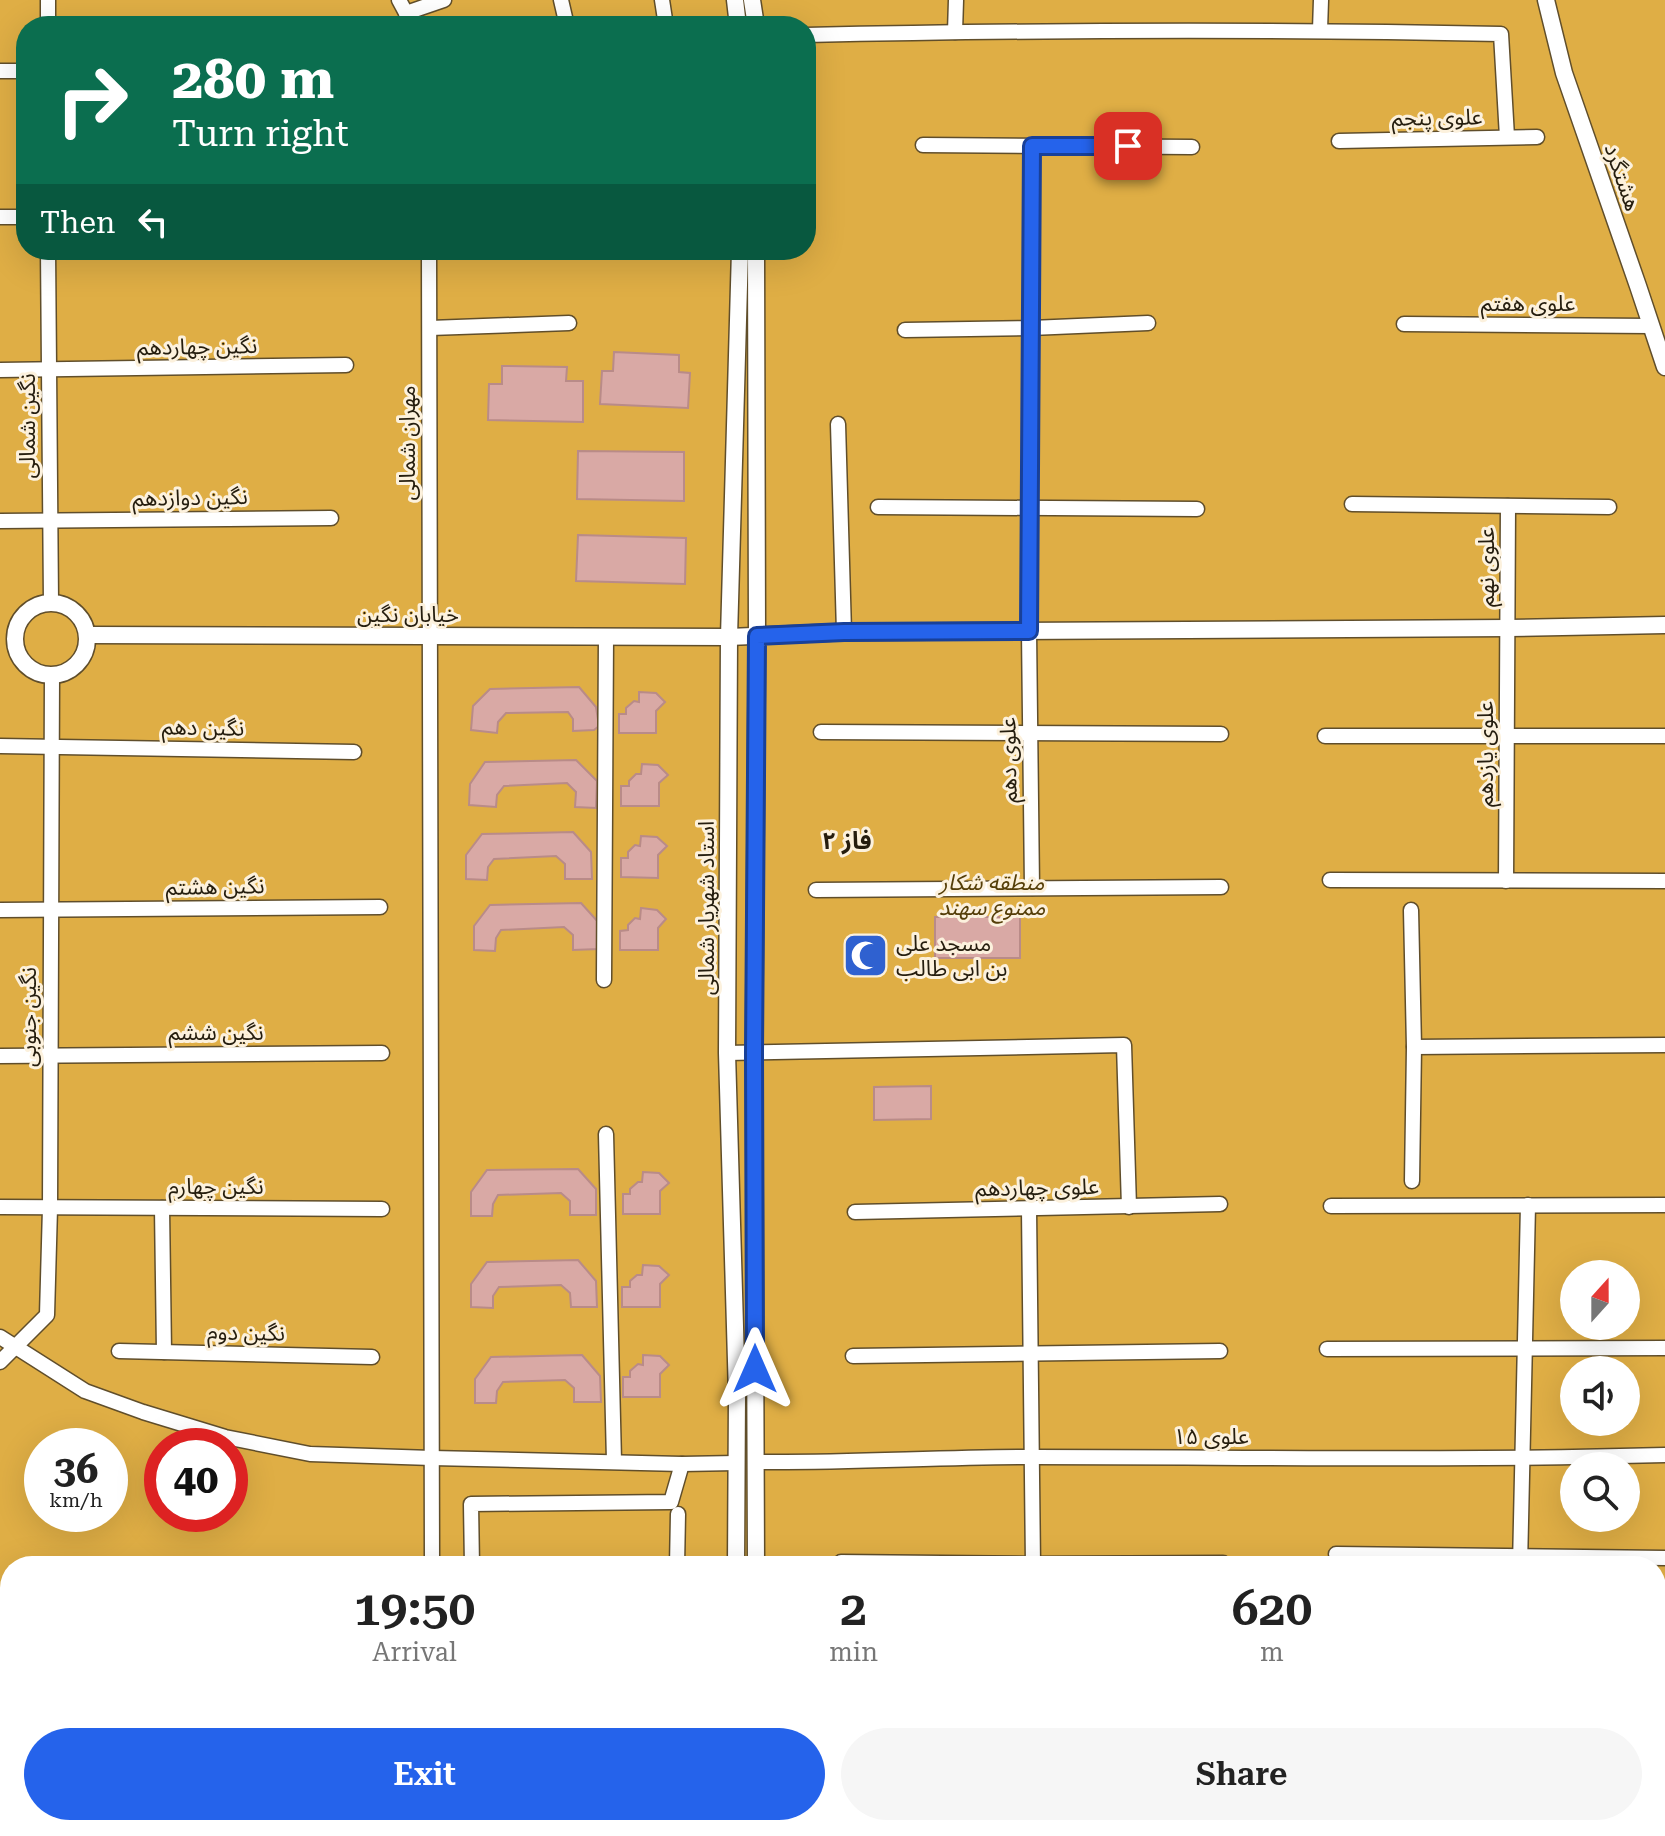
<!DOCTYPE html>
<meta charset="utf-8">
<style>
:root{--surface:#fff;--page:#f6f6f6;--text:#222;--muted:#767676;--accent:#2563eb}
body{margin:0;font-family:"Roboto Serif","Noto Sans Arabic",serif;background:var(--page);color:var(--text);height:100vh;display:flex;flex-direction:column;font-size:30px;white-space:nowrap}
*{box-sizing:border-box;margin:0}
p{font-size:26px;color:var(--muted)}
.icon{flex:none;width:44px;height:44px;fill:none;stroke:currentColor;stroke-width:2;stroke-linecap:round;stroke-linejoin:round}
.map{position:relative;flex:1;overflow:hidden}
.details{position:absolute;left:0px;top:1556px;width:1666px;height:280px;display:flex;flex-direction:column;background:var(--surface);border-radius:32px 32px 0 0;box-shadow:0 8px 32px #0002}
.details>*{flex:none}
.hud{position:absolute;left:16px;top:16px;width:800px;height:244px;border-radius:32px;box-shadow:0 8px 32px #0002;background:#0b6e4f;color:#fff;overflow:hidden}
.needle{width:52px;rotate:21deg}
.tools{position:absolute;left:1560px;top:1260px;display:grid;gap:16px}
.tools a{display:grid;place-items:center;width:80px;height:80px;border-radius:50%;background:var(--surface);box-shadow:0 8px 32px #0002;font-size:40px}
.speed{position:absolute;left:24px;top:1428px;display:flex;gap:16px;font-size:40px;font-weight:700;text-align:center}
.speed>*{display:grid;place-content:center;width:104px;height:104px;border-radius:50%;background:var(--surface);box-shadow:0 8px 32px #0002;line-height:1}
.speed small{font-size:20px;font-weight:400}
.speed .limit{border:12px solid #d22;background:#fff;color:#111}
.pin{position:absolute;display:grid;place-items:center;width:68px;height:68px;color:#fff;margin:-34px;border-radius:16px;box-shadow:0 4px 12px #0006}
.me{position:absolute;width:88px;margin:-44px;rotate:0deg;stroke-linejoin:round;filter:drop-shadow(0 0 6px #0008)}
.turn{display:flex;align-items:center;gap:28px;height:168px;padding:0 24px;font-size:36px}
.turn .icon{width:104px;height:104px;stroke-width:2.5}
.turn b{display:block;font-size:56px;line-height:68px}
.then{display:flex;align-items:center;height:76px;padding:0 24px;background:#0003;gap:16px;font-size:30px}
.eta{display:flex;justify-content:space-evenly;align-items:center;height:136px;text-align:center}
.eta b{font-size:48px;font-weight:600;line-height:56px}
.cta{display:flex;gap:16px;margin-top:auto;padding:16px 24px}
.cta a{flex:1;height:92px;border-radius:48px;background:var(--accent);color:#fff;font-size:32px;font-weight:600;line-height:92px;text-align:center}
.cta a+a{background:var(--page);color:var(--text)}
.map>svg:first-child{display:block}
</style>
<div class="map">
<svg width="1665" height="1836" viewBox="0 0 1665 1836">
<rect width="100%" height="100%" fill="#e3cfa8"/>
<path fill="#dfae45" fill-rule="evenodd" d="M 0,0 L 1665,0 L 1665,1836 L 0,1836 ZM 26,26 L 806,26 L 806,250 L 26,250 ZM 1574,1274 L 1626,1274 L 1626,1326 L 1574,1326 ZM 1574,1370 L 1626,1370 L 1626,1422 L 1574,1422 ZM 42,1446 L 110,1446 L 110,1514 L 42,1514 ZM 162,1446 L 230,1446 L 230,1514 L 162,1514 ZM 1574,1466 L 1626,1466 L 1626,1518 L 1574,1518 ZM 10,1566 L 1656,1566 L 1656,1826 L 10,1826 Z"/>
<g fill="#d9a9a5" stroke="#b98b88" stroke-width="2">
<path d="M 614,352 L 679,355 L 679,372 L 690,373 L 688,408 L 600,404 L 602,371 L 613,371 Z"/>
<path d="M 502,366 L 567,367 L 566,381 L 583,381 L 583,422 L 488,420 L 489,384 L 502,384 Z"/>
<path d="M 578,451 L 684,452 L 684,501 L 577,499 Z"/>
<path d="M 578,535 L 686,538 L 685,584 L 576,581 Z"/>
<path d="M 579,687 L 596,707 L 599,726 L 594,730 L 573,731 L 573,719 L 568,712 L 506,713 L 498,722 L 497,733 L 471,730 L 473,706 L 490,689 Z"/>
<path d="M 639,692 L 656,693 L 665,702 L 656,711 L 656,733 L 619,733 L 619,714 L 626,714 L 626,708 L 634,701 L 639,702 Z"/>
<path d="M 576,760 L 597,781 L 596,808 L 575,807 L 576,792 L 567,783 L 504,786 L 497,795 L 496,807 L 469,805 L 470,784 L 485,762 Z"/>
<path d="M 642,764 L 658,765 L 668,775 L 659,783 L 659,806 L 621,806 L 621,786 L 629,786 L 629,781 L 636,774 L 641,774 Z"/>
<path d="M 573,832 L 591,852 L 592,879 L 565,879 L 565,864 L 556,856 L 494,859 L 488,867 L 487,880 L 466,879 L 466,855 L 482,834 Z"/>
<path d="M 641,836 L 657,837 L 667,846 L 658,855 L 658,878 L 621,877 L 621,858 L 628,858 L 628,852 L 635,845 L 640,846 Z"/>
<path d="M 581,903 L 599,923 L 599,949 L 573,950 L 573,935 L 564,927 L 501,930 L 496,938 L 495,951 L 474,950 L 474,926 L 490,905 Z"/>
<path d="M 641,908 L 657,910 L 666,919 L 658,928 L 658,950 L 620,950 L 620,931 L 628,930 L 628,925 L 635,918 L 640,919 Z"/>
<rect x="935" y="917" width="85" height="41"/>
<path d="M 931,1086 L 931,1119 L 874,1120 L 874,1087 Z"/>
<path d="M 578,1169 L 596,1189 L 596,1215 L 570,1215 L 570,1201 L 561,1193 L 498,1195 L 493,1204 L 492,1216 L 471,1216 L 471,1192 L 487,1170 Z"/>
<path d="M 643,1172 L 659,1173 L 669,1183 L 660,1191 L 660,1214 L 623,1214 L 623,1194 L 630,1194 L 630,1189 L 638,1182 L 642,1182 Z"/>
<path d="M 578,1260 L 596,1281 L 597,1307 L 571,1307 L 570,1293 L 561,1285 L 499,1287 L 493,1296 L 493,1308 L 471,1307 L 471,1284 L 487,1262 Z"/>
<path d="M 643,1265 L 659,1266 L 669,1275 L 660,1284 L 660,1307 L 622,1307 L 622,1287 L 630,1287 L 630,1281 L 637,1275 L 642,1275 Z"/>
<path d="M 582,1355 L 600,1376 L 601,1402 L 574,1402 L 574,1388 L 565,1380 L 503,1382 L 497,1391 L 496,1403 L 475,1403 L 475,1379 L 491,1357 Z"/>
<path d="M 643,1355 L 660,1356 L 669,1365 L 660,1374 L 660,1397 L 623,1397 L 623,1377 L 630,1377 L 630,1371 L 638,1364 L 643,1365 Z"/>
</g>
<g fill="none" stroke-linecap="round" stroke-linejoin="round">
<defs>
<g id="minor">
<path d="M 399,0 L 406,13 L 410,26"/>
<path d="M 561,0 L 567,26"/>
<path d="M 662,0 L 666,26"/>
<path d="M 406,13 L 444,0"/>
<path d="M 48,26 L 48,0"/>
<path d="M 1320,30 L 1321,0"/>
<path d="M 955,32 L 956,0"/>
<path d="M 806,35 C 1038,30 1270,29 1501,34 L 1507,137"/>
<path d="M 0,71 L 26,71"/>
<path d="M 1339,141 L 1537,137"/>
<path d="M 923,145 L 1192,147"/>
<path d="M 0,217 L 26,217"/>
<path d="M 48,250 L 51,602"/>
<path d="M 429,250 L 432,1566"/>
<path d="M 1404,324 L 1650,326"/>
<path d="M 430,328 L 569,323"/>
<path d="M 905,330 L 1031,328 L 1148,323"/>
<path d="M 0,370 L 346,365"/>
<path d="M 838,424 L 844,632"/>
<path d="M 1352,504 L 1609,507"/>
<path d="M 878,507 L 1197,509"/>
<path d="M 0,521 L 331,518"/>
<path d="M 821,732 L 1221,734"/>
<path d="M 1325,736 L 1665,736"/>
<path d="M 0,746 L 354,752"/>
<path d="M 1330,880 L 1665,881"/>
<path d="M 1506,881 L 1508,506"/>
<path d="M 1032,888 L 1029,631 L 1032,146"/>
<path d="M 816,890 L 1221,887"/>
<path d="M 0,910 L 380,907"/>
<path d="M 1411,910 L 1414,1047 L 1412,1181"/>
<path d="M 604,980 L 606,637"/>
<path d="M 1414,1047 L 1665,1045"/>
<path d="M 727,1053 L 1124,1045 L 1129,1207"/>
<path d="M 0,1056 L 382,1053"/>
<path d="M 606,1134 L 614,1461"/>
<path d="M 1331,1206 L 1665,1205"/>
<path d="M 0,1207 L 382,1209"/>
<path d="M 162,1208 L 164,1352"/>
<path d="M 1029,1209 L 1033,1566"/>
<path d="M 855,1212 L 1220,1204"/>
<path d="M 0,1337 L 85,1391 L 143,1412 L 225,1437 L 310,1454 L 432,1458 L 682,1464 L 736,1463"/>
<path d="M 1327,1349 L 1665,1348"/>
<path d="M 119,1351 L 372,1357"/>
<path d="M 853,1356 L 1220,1351"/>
<path d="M 0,1362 L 47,1315 L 50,1208 L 52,675"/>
<path d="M 757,1462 C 849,1463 942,1457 1035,1457 C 1245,1457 1455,1461 1665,1455"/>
<path d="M 1336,1554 L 1665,1558"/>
<path d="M 841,1562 L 1033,1564 L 1223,1563"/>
<path d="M 472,1566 L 471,1504 L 671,1502 L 682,1464"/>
<path d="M 677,1566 L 678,1514"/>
<path d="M 1520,1566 L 1528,1205"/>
<path d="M 1656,1701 L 1665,1702"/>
<path d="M 0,1746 L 10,1750"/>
<path d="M 1656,1791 L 1665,1791"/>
<path d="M 432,1826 L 432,1836"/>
<path d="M 837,1832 L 1146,1831 L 1146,1836"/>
</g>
<g id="tertiary">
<path d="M 735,0 L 738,26"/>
<path d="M 752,0 L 756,26"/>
<path d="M 1546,0 L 1564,73 L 1638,286 L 1665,367"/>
<path d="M 756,250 L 757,636 L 754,1053 L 756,1566"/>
<circle cx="51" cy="639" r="36"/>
<path d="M 88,635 L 729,637 L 844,632 L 1508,628 L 1665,625"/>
<path d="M 736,1566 L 737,1395 L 727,1053 L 729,637 L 740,250"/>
<path d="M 758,1826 L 758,1836"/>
<path d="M 736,1836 L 737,1826"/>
</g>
</defs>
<use href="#minor" stroke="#604e2b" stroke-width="17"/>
<use href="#tertiary" stroke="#604e2b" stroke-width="19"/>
<use href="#minor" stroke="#fff" stroke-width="14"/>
<use href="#tertiary" stroke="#fff" stroke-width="16"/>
</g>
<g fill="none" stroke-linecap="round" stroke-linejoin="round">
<defs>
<path id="route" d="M 755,1369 L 754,1053 L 757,636 L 844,632 L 1029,631 L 1032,146 L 1128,146"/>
</defs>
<use href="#route" stroke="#184099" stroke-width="20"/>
<use href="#route" stroke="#2563eb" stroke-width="14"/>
</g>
<defs>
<symbol id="mosque-square" viewBox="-11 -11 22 22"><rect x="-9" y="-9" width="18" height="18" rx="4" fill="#2f61d0" stroke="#fcf1dd"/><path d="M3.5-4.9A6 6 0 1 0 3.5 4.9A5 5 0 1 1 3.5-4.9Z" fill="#fff"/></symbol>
</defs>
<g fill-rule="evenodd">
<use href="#mosque-square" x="840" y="930" width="51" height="51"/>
</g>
<g text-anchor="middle" stroke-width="6" stroke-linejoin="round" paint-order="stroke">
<g font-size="22" fill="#251d0e" stroke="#fcf1dd">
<text transform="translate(1437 117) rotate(-1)" y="8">علوی پنجم</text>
<text transform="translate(1623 177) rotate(71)" y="8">هشتگرد</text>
<text x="1528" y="311">علوی هفتم</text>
<text transform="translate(197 346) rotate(-1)" y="8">نگین چهاردهم</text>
<text transform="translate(27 426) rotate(-90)" y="8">نگین شمالی</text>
<text transform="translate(407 443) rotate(-90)" y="8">مهران شمالی</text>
<text transform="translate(190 497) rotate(-1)" y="8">نگین دوازدهم</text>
<text transform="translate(1486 567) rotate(-90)" y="8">علوی نهم</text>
<text x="408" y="622">خیابان نگین</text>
<text transform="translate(203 727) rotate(1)" y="8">نگین دهم</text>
<text transform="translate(1485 754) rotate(-90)" y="8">علوی یازدهم</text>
<text transform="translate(1008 760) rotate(-91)" y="8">علوی دهم</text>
<text transform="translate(215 886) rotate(-1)" y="8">نگین هشتم</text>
<text transform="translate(706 908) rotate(-90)" y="8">استاد شهریار شمالی</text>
<text transform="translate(28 1017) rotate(-90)" y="8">نگین جنوبی</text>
<text x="216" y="1040">نگین ششم</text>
<text x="216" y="1194">نگین چهارم</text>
<text transform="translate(1037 1187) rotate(-1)" y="8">علوی چهاردهم</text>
<text transform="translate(246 1332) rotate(1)" y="8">نگین دوم</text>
<text x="1211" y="1444">علوی ۱۵</text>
</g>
<g font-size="22" font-style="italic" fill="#553e08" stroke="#fcf1dd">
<text x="992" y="890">منطقه شکار<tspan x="992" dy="25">ممنوع سهند</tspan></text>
</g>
<g font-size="22" fill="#251d0e" stroke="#fcf1dd" text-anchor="start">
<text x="896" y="951">مسجد علی<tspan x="896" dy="25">بن ابی طالب</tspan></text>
</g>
<g font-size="24" font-weight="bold" fill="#251d0e" stroke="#fcf1dd">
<text x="847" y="849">فاز ۲</text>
</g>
</g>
</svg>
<div class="tools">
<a><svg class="needle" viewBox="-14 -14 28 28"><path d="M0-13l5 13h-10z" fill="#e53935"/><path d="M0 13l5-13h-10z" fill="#767676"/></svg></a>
<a><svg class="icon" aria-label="sound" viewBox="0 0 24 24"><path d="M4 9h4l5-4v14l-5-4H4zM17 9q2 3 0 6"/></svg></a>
<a><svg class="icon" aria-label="search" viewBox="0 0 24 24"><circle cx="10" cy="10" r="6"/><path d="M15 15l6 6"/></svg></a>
</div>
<div class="speed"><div>36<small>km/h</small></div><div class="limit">40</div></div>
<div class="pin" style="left:1128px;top:146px;background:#d93025"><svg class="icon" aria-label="arrive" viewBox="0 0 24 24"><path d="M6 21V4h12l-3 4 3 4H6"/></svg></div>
<svg class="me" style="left:755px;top:1369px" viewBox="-20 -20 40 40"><path d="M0-17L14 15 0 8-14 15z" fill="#2563eb" stroke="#fff" stroke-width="4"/></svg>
<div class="hud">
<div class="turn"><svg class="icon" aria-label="right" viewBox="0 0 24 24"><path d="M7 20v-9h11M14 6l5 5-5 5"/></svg><div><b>280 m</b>Turn right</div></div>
<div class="then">Then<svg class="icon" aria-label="left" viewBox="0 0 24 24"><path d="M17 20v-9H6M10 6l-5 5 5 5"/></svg></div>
</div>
<section class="details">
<div class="eta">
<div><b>19:50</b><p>Arrival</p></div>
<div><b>2</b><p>min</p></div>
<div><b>620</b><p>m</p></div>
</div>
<div class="cta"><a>Exit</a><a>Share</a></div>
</section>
</div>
